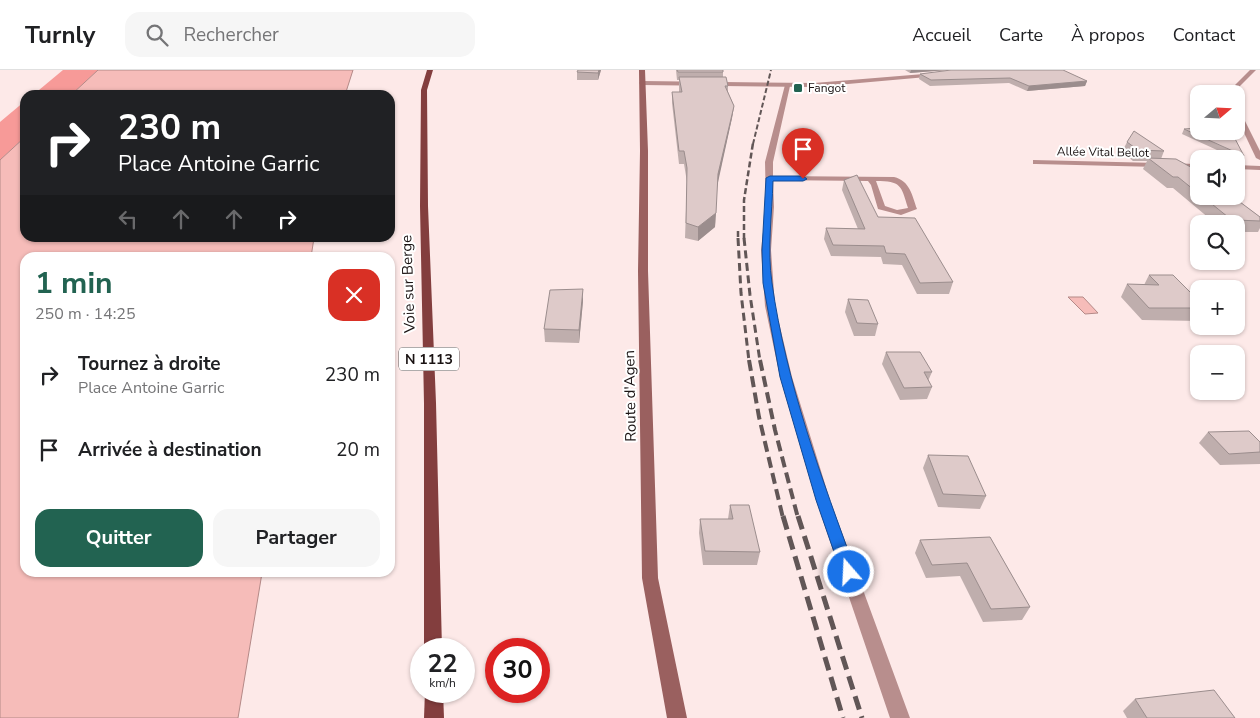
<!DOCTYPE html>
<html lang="fr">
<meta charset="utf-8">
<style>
:root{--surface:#fff;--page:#f6f6f6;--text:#202124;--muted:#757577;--line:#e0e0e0;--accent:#226351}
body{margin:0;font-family:"Nunito Sans",sans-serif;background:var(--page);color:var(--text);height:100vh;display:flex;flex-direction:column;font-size:19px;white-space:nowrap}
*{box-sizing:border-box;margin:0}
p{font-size:16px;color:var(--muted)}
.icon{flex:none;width:28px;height:28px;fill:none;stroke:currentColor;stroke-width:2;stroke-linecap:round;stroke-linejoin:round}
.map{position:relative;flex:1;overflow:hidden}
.panel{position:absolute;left:20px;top:182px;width:375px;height:325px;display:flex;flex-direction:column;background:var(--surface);border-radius:15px;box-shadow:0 1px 4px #0004}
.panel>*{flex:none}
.hud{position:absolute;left:20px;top:20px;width:375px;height:152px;border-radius:15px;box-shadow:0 1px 4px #0004;background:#202124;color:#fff;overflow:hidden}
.needle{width:32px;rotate:71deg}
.controls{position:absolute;left:1190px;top:15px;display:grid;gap:10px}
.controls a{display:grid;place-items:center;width:55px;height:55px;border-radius:10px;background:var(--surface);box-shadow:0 1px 4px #0004;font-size:25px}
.speed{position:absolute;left:410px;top:568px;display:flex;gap:10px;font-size:25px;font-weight:700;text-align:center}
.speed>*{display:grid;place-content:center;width:65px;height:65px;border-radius:50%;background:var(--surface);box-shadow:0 1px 4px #0004;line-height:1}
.speed small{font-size:12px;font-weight:400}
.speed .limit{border:8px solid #d22;background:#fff;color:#111}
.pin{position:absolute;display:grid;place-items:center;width:42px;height:42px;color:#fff;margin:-51px -21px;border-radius:50% 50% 50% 0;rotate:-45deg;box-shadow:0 0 5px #0007}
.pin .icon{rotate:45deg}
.me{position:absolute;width:55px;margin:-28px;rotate:341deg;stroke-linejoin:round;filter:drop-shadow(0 0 4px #0008)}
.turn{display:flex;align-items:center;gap:18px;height:105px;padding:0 15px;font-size:22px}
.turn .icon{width:65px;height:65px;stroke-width:2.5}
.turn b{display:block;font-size:35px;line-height:42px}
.lanes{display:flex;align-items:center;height:48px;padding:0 15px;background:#0003;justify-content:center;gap:25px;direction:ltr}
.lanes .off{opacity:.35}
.round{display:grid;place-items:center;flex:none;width:52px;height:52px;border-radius:15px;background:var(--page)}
.head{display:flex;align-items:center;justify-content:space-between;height:85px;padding:0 15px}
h1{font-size:30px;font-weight:700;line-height:38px;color:var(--accent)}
.button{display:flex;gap:10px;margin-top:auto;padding:10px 15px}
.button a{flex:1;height:58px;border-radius:15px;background:var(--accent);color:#fff;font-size:20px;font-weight:700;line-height:58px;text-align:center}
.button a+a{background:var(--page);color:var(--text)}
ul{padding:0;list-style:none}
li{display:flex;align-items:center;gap:15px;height:75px;padding:0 15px}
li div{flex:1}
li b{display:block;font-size:19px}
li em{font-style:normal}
header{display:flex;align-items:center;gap:30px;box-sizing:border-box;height:70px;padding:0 25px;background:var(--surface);border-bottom:1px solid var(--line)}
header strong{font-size:24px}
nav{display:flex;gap:28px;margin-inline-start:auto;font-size:18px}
.search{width:350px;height:45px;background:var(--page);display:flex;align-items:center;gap:12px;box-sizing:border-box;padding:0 18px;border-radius:15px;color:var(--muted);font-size:19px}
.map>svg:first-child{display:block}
</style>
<header>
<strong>Turnly</strong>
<div class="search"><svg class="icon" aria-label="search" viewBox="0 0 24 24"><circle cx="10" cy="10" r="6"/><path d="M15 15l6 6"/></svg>Rechercher</div>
<nav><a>Accueil</a><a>Carte</a><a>À propos</a><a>Contact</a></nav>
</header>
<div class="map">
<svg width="1260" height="648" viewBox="0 0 1260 648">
<rect width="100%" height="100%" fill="#fde9e8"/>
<g fill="#f79a98">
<path d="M 63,0 L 98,0 L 71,25 L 33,25 Z"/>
<path d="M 25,31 L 25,67 L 0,90 L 0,52 Z"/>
</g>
<g fill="#f6bcb9" stroke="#b48987">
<path d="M 98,0 L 353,0 L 345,25 L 71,25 Z"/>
<path d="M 25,67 L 25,168 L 314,168 L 311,187 L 25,188 L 25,502 L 262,503 L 238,648 L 0,648 L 0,90 Z"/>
<path d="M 1068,227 L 1083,227 L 1098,243 L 1085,244 Z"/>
</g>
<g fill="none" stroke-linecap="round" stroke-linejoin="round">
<g fill="#b88e8d" fill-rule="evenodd">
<path d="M 1250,0 L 1256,0 L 1237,19 L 1236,25 L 1231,24 L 1232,18 Z"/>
<path d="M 785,15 L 790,16 L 773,92 L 773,106 L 894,107 C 910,111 912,125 917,139 L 901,145 L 878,139 L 871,115 L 868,111 L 773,110 L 774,137 L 771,180 L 775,236 L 792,307 L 830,430 L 910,648 L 890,648 L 816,430 L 780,307 L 765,236 L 761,180 L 766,137 L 765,92 ZM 876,111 C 901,111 901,115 908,138 L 897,140 L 885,136 Z"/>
<path d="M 1236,37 L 1239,39 L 1260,81 L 1260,90 L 1256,88 L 1236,46 Z"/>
<path d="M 1033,90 L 1199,94 L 1199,98 L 1036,94 L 1033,94 Z"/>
<path d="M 1236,95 L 1260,96 L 1260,100 L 1236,99 Z"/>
</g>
<path fill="#b88e8d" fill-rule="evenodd" d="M 936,3 L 938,6 L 814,17 L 642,15 L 639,13 L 642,11 L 814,13 Z"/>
<path fill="#9a605f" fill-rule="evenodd" d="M 639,0 L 645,0 L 648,81 L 648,201 L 658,508 L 687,648 L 667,648 L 642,508 L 638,201 L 640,81 Z"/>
<g fill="#833e3e" fill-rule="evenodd">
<path d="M 427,0 L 433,0 L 427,20 L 428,136 L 436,333 L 442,579 L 424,579 L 424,333 L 420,136 L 421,20 Z"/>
<path d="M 425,621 L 443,621 L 444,648 L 424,648 Z"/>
</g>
<path stroke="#615656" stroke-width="2" stroke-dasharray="5 2.5" stroke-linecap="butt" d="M 753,74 L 771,0"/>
<g stroke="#615656" stroke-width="2.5" stroke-dasharray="6 3" stroke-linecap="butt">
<path d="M 738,161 L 738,169"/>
<path d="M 744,169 L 744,130 L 753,73"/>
</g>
<g stroke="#615656" stroke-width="3" stroke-dasharray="8 4.5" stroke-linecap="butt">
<path d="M 738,168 L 741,223 L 749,291"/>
<path d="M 744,168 L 750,225 L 760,291"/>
</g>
<g stroke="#615656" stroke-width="4" stroke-dasharray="11 5.5" stroke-linecap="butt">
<path d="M 749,290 L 759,347 L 783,448"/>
<path d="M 760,290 L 775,360 L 798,448"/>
</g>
<g stroke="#615656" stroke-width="5" stroke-dasharray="14 7" stroke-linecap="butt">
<path d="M 783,446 L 843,648"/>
<path d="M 798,446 L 862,648"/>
</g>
</g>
<g fill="#bfaead">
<path d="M 601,0 L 598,10 L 577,10 L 577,2 Z"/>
<path d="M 676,0 L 723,0 L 723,7 L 728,16 L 728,22 L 734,36 L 732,48 L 717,114 L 715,157 L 698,171 L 685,168 L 687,112 L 684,94 L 679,94 L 672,33 L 672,22 L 679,22 L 679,10 L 677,10 Z"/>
<path d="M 905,0 L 947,0 L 910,3 Z"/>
<path d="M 920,4 L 1087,11 L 1085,16 L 1027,21 L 1009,13 L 930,16 L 919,9 Z"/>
<path d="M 1184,59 L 1244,86 L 1241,91 L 1182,64 Z"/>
<path d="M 1127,72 L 1164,81 L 1161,89 L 1199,102 L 1199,126 L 1232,126 L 1260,147 L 1260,158 L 1258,162 L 1236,162 L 1236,154 L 1216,154 L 1173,118 L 1167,118 L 1143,99 L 1147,91 L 1133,91 L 1122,82 Z"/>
<path d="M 844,110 L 878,147 L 953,212 L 949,224 L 917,224 L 902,195 L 883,194 L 881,187 L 831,186 L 824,169 L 826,158 L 858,159 L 842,120 Z"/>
<path d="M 1149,205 L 1199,231 L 1199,249 L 1198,251 L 1142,250 L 1121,227 L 1127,214 L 1144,215 Z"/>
<path d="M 848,229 L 878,254 L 875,266 L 854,266 L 845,242 Z"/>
<path d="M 583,231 L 579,273 L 545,272 L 544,259 Z"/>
<path d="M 886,282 L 932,302 L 928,311 L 932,317 L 927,329 L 900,330 L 882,294 Z"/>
<path d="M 1208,362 L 1260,372 L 1260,394 L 1220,395 L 1199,373 Z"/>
<path d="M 928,385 L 986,426 L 980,439 L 938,437 L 923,398 Z"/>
<path d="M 730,435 L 760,482 L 757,495 L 703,495 L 699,463 L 700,449 L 728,449 Z"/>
<path d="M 990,467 L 1030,537 L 1022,550 L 983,552 L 960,506 L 926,508 L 915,483 L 920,470 Z"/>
<path d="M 1135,629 L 1235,648 L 1127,648 L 1123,641 Z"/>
</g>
<g fill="#9b8d8d">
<path d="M 599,0 L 601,0 L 598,10 L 598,3 Z"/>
<path d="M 911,0 L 947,0 L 910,3 Z"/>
<path d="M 1087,11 L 1085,16 L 1027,21 L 1029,16 Z"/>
<path d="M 734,36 L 732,48 L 717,117 L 718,104 Z"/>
<path d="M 716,143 L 715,157 L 698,171 L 698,157 Z"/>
<path d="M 583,219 L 583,231 L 579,273 L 579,260 Z"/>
</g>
<g fill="#decac9" stroke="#9b8d8d">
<path d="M 578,0 L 599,0 L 598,3 L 577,2 Z"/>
<path d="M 677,0 L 723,0 L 723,2 L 678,2 Z"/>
<path d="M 951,0 L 1063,0 L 1087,11 L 1029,16 L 1010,8 L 931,10 L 920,4 Z"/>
<path d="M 679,7 L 726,7 L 728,16 L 725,16 L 734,36 L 718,104 L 716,143 L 698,157 L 686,153 L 687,98 L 684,81 L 679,81 L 672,22 L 682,22 Z"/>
<path d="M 1199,58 L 1199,61 L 1231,61 L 1244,86 L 1184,59 Z"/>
<path d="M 1134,61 L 1164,81 L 1138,80 L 1127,72 Z"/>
<path d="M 1148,88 L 1176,89 L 1196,100 L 1199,102 L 1199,124 L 1178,107 L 1173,107 Z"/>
<path d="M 857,105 L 878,147 L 915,148 L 953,212 L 920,213 L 905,184 L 886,183 L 884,176 L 833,175 L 826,158 L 865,159 L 844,110 Z"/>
<path d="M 1202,126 L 1232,126 L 1260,147 L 1260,151 L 1236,150 L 1228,147 Z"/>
<path d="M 1149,205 L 1173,205 L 1199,231 L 1199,238 L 1149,238 L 1127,214 L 1159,215 Z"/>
<path d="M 583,219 L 579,260 L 544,259 L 550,220 Z"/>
<path d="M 848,229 L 868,230 L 878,254 L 857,253 Z"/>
<path d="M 886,282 L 920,282 L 932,302 L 924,302 L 932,317 L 904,318 Z"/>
<path d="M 1249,361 L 1260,372 L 1260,382 L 1229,384 L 1208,362 Z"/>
<path d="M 928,385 L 968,386 L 986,426 L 943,424 Z"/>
<path d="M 730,435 L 749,435 L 760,482 L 705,481 L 700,449 L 733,449 Z"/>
<path d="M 990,467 L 1030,537 L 991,539 L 967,493 L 932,495 L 920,470 Z"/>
<path d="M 1214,620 L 1235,648 L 1147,648 L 1135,629 Z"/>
</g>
<path fill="#1a73e8" stroke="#114b97" d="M 770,106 L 803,106 L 807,109 L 803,111 L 773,111 C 772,144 767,180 772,213 C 786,313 822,409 856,502 L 854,507 L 849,509 L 843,507 L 841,502 L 816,430 L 780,307 L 763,213 L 762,180 L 766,108 Z"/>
<rect fill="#226351" stroke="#fff" stroke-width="2" x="793" y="13" width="10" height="10" rx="2.5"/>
<g text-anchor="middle" stroke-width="4" stroke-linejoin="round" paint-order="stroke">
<g font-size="12" fill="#191212" stroke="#fff" text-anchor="start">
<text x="808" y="22">Fangot</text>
</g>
<g font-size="12" fill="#191212" stroke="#fff">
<text transform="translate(1103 82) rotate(1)" y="4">Allée Vital Bellot</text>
</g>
<rect fill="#fff" stroke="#5e5959" stroke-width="1" x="399" y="277.5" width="60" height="23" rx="4"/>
<g font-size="14" font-weight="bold" fill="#191212">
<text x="429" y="294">N 1113</text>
</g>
<g font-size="15" fill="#191212" stroke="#fff">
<text transform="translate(408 214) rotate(-92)" y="5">Voie sur Berge</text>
<text transform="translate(630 326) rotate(-91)" y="5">Route d'Agen</text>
</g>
</g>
</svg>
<div class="controls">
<a><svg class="needle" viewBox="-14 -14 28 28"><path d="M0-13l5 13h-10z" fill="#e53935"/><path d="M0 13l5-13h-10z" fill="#757577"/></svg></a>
<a><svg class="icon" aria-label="sound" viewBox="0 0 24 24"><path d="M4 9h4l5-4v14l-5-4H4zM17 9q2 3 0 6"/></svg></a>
<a><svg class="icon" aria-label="search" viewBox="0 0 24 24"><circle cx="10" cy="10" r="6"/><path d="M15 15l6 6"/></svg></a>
<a>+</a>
<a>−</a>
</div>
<div class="speed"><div>22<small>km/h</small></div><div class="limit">30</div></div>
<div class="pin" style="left:803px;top:109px;background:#d93025"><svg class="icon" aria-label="arrive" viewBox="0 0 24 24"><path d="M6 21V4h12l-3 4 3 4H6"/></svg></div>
<svg class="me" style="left:849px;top:502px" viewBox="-20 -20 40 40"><circle r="17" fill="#1a73e8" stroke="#fff" stroke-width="3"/><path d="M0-11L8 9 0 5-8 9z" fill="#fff"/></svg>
<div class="hud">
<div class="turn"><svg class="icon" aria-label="right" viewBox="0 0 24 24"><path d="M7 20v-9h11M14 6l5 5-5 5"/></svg><div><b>230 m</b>Place Antoine Garric</div></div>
<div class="lanes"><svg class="icon off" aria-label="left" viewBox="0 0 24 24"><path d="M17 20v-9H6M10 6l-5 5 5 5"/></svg><svg class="icon off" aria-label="ahead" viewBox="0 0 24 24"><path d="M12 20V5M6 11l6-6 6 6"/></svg><svg class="icon off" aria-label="ahead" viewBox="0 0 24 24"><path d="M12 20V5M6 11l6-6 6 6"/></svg><svg class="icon" aria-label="right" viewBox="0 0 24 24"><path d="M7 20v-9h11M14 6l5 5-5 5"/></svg></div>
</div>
<section class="panel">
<div class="head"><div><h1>1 min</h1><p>250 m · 14:25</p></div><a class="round" style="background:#d93025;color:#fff"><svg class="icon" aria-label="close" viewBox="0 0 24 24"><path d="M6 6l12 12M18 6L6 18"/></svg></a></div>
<ul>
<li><svg class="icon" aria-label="right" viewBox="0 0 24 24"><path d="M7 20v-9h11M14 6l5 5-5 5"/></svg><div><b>Tournez à droite</b><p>Place Antoine Garric</p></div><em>230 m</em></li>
<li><svg class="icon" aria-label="arrive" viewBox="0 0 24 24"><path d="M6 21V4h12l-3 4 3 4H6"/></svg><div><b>Arrivée à destination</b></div><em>20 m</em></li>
</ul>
<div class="button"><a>Quitter</a><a>Partager</a></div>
</section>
</div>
